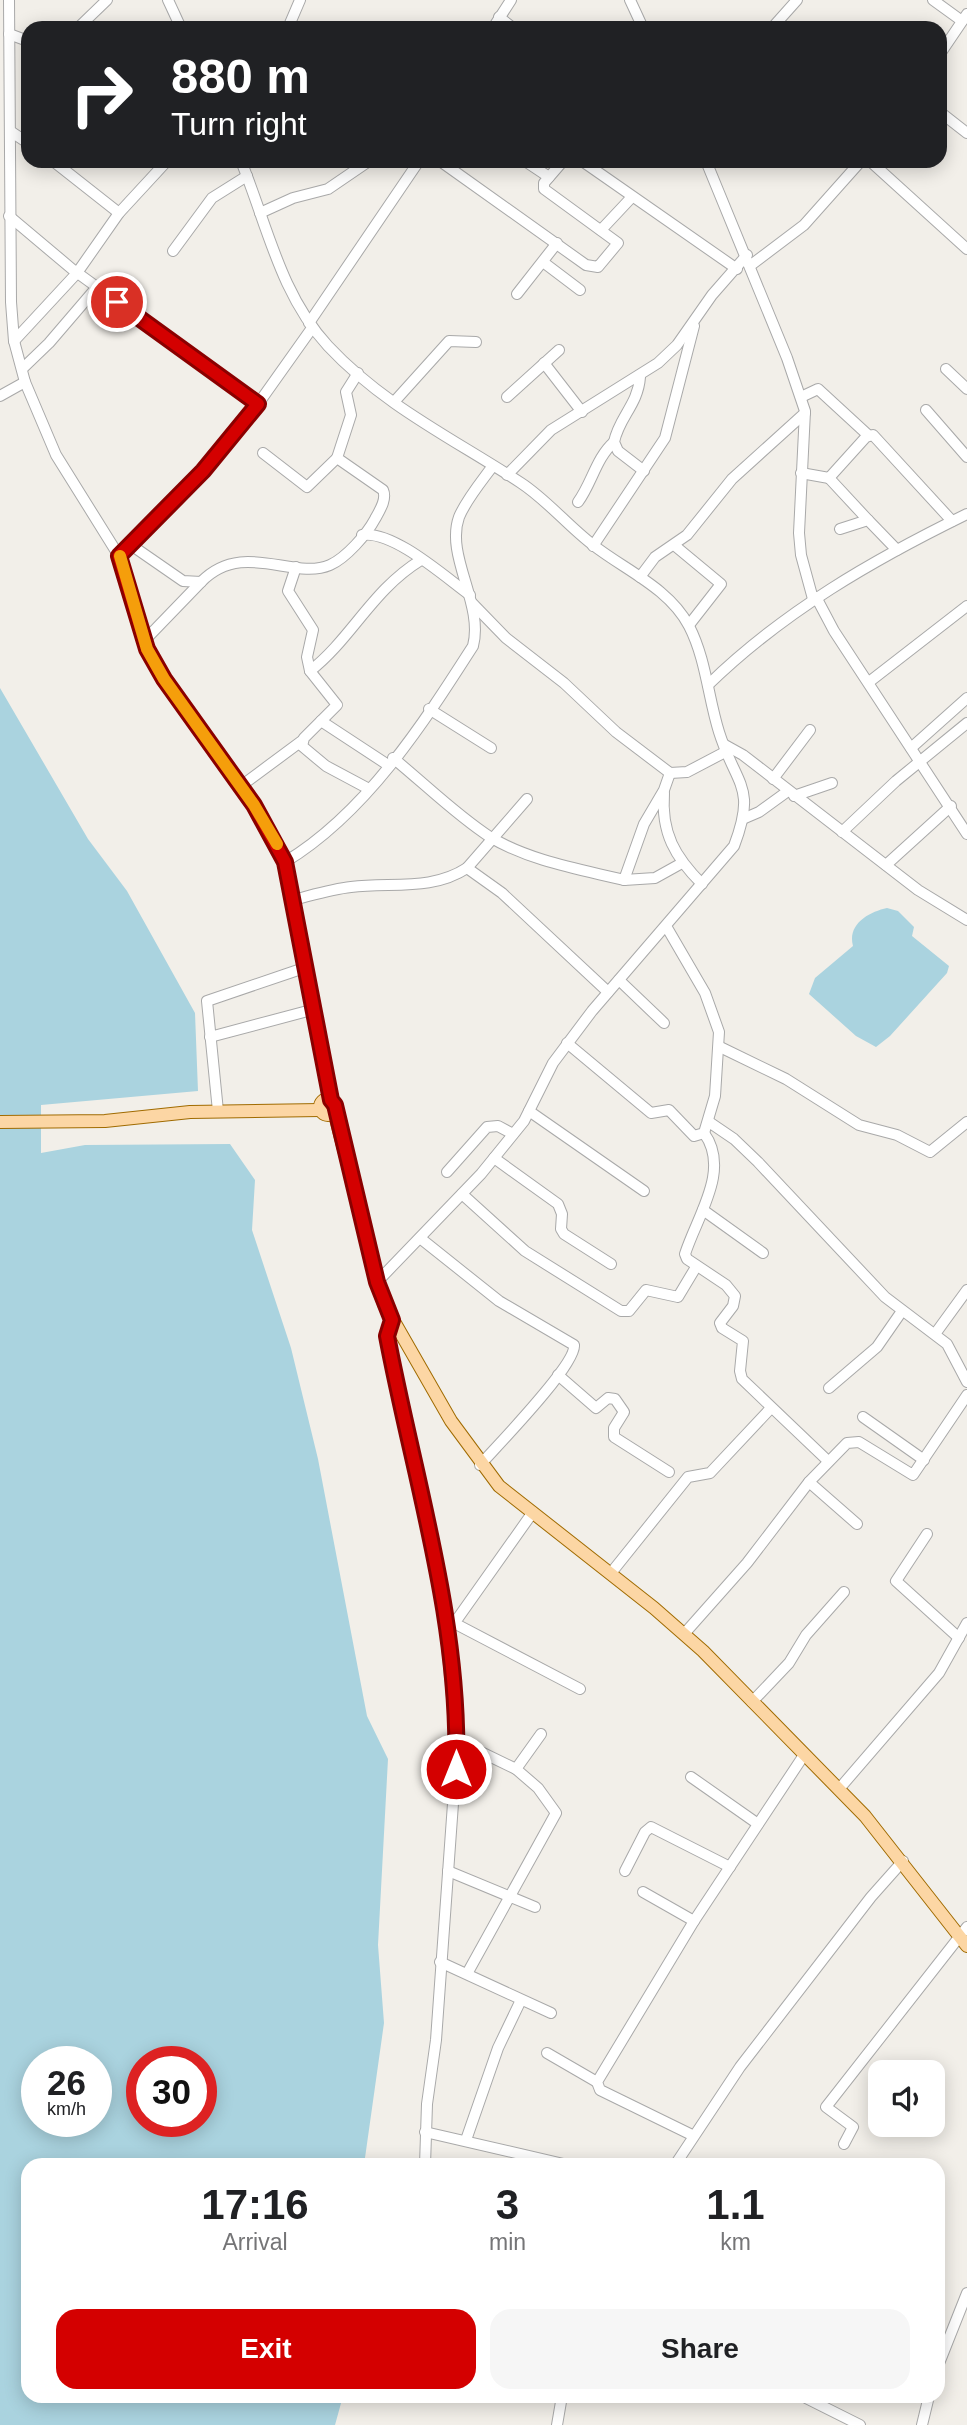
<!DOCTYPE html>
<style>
:root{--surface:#fff;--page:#f6f6f6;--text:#202124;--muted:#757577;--accent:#d40000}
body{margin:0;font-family:Helvetica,sans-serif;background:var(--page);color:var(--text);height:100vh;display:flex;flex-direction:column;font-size:26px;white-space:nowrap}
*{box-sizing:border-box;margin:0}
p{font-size:23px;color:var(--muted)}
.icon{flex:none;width:38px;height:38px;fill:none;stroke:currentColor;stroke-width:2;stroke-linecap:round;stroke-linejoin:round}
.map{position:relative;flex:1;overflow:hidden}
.drawer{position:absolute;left:21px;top:2158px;width:924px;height:245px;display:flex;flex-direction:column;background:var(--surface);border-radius:21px;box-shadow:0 4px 18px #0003}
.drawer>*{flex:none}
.hud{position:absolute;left:21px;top:21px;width:926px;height:147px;border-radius:21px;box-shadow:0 4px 18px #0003;background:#202124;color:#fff;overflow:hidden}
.controls{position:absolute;left:868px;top:2060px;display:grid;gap:14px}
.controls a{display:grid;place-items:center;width:77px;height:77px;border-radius:14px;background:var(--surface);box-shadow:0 4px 18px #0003;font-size:35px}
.speed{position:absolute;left:21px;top:2046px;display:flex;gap:14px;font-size:35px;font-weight:700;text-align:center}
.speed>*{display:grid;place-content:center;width:91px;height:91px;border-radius:50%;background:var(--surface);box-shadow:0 4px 18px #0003;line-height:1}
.speed small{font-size:18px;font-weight:400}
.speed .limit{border:10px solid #d22;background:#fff;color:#111}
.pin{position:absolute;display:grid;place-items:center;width:60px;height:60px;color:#fff;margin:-30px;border:4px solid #fff;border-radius:50%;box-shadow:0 2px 7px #0007}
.me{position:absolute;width:77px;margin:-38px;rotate:0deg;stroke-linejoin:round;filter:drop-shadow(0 0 5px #0008)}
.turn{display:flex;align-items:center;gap:24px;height:147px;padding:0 35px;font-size:32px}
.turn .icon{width:91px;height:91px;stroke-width:2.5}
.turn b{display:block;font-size:49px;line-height:60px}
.eta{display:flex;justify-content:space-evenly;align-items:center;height:119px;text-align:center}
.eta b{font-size:42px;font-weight:600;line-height:49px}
.primary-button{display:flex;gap:14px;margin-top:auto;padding:14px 35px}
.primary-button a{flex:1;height:80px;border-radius:21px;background:var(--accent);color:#fff;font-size:28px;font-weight:600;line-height:80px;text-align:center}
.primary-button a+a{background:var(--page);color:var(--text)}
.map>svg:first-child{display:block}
</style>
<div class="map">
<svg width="967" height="2425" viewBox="0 0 967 2425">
<rect width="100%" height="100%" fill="#f2efe9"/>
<g fill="#aad3df" fill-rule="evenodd">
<path d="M 0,688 L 88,839 L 127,891 L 195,1013 L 198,1091 L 41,1105 L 41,1153 L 85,1145 L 230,1144 L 255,1180 L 252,1230 L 291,1348 L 318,1459 L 367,1716 L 388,1759 L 378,1945 L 384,2023 L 364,2165 L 28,2165 L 28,2396 L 343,2396 L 335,2425 L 0,2425 ZM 37,2062 L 96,2062 L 96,2121 L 37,2121 ZM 142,2062 L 201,2062 L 201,2121 L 142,2121 Z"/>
<path d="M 887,908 L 898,911 L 914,927 L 912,936 L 949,966 L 947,973 L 890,1036 L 876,1047 L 856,1036 L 809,994 L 815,978 L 853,946 C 847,924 869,912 887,908 Z"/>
</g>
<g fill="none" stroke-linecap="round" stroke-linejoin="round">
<defs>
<g id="minor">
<path d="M 9,0 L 11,302 L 14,341 L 25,382 L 56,455 L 119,556 L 147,649 L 164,679 L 254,805 L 285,862 L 331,1100"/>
<path d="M 168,0 L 181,28"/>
<path d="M 630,0 L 643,28"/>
<path d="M 933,0 L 962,21"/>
<path d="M 499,17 L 513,28"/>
<path d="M 81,25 L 107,0"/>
<path d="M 288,28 L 300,0"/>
<path d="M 493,28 L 511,0"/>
<path d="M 772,28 L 797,0"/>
<path d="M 9,34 L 28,41"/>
<path d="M 940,54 L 967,14"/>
<path d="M 940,112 L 967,133"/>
<path d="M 10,131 L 28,143"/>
<path d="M 53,161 L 119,213"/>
<path d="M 241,161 C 267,224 280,294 328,346 C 384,406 454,439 521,483 C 547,500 568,526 593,545 C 625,570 669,588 689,626 C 706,659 708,697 719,732 C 736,786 757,786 734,846 L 592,1011 L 553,1063 L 524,1121 L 481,1174 L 377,1282"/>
<path d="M 440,161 L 586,265 L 598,267 L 618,243 L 544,189 L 544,183 L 563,161"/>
<path d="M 525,161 L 549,177"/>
<path d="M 582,161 L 737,269"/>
<path d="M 706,161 L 787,358 L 805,411 L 799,533 L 801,555 L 813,599"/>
<path d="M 870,161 L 967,249"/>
<path d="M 260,213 L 293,198 L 328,189 L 369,161"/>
<path d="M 9,216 L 72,269 L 258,404"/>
<path d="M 601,230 L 631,198"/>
<path d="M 173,251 L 212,198 L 247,176"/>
<path d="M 543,262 L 580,290"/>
<path d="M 751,265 L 804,225 L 861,161"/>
<path d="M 517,294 L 557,243"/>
<path d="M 309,323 L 419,161"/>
<path d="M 14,341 L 77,273 L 119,213 L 167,161"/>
<path d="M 544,363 L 582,412"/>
<path d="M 22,369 L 49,343 L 97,287"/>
<path d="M 946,369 L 967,389"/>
<path d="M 640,377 C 638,405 619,417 614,442 L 618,451 L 644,471"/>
<path d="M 0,396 L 25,382"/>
<path d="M 507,397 L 559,350"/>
<path d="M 801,397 L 818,389 L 868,435"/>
<path d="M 394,402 L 449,341 L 476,342"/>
<path d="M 926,410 L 967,457"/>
<path d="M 263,453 L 307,487 L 337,458"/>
<path d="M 801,473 L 829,478 L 866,437 L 873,435 L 952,521"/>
<path d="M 507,475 L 551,430 L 658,363 L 677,345 L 712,295 L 747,255"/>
<path d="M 829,478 L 868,520"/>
<path d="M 578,502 C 592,483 596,458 614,442"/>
<path d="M 840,529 L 868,520 L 897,550"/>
<path d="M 362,535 C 393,530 445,577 470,595"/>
<path d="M 131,545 L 183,581 L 201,582 C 243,539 293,581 330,565 C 346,558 367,534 375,519 C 380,510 387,499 383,490 L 337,458 L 351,415 L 346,392 L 358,373"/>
<path d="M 674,545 L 721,584 L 689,625"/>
<path d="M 593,546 L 665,438 L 694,326"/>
<path d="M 127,548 L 203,471 L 258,404 L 312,328"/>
<path d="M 296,567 L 288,591 L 313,630 L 307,657 L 310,671 L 337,705 L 304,738 L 302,746 L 326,766 L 369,789"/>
<path d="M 640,577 L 655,557 L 687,535 L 732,479 L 805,413"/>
<path d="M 816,597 L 834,631 L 967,834"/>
<path d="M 472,603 L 506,638 L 564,683 L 616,732 L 670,773 L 687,772 L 727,751"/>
<path d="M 145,640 L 201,582"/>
<path d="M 310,671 C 352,638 372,590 421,560"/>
<path d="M 869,682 L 967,606"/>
<path d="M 708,685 C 784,611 873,560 967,514"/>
<path d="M 429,709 L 491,748"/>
<path d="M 321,721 L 388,765"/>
<path d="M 725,745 L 743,755 L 918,890 L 967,920"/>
<path d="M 911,748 L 967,698"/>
<path d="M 393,758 C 425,784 456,815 490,837 C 530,861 579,869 624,880 L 644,824 L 664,790 L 670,773"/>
<path d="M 773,779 L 810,730"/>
<path d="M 241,786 L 303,740"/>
<path d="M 664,793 C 661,833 675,857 702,884"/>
<path d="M 794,796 L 832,783"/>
<path d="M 745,818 L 759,812 L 788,791"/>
<path d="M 842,832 L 896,781 L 967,723"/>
<path d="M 285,862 C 366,813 423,724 473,646 C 484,604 445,556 459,517 C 466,500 481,482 492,467"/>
<path d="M 886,865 L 951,806"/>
<path d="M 467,868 L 502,893 L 608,992"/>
<path d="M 624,880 L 655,878 L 682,863"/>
<path d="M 293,900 C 313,895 332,889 351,887 C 392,882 432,891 467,868 L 527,799"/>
<path d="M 619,980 L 664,1023"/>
<path d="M 210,1037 L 315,1009"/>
<path d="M 567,1043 L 651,1113 L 669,1110 L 694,1136 L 704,1133 L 715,1096 L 719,1032 L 705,993 L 666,926"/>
<path d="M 720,1047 L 786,1079 L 859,1125 L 897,1135 L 930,1152 L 967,1122"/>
<path d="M 218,1111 L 207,1001 L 307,967"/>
<path d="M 529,1111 L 644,1191"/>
<path d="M 709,1122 L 734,1139 L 758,1162 L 885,1297 L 947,1344 L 967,1382"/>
<path d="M 704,1133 C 731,1170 697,1216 685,1254 L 687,1259 L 726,1285 L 735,1296 L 733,1306 L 720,1323 L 722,1328 L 743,1341 L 740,1371 L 742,1379 L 828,1461"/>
<path d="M 494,1158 L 558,1204 L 562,1214 L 561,1229 L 564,1234 L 611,1264"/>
<path d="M 447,1172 L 487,1127 L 498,1126 L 513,1134"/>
<path d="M 462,1194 L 525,1251 L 621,1311 L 629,1311 L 646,1290 L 678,1297 L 696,1267"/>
<path d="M 703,1210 L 763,1253"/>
<path d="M 420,1238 L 499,1301 L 574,1345 C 577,1364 496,1447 480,1465"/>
<path d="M 392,1320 L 387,1336 L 442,1595 L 457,1748 L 436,2040 L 427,2104 L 425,2165"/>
<path d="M 935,1334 L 967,1290"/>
<path d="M 558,1375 L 596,1408 L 608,1398 L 615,1399 L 624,1412 L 614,1428 L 614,1437 L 669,1472"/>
<path d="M 829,1388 L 877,1347 L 902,1311"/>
<path d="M 863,1417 L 924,1460"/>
<path d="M 809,1482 L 857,1524"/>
<path d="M 927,1534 L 896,1581 L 959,1638"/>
<path d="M 611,1573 L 688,1477 L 710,1473 L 771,1408"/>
<path d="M 454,1623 L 580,1689"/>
<path d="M 446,1627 L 458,1618 L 533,1512"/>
<path d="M 684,1634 L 747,1563 L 809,1482 L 847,1443 L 859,1442 L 913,1475 L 967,1395"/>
<path d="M 752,1702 L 789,1663 L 806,1635 L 844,1592"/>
<path d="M 456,1740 L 516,1769 L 541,1734"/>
<path d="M 691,1777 L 758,1824"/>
<path d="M 839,1789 L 939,1673 L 967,1623"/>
<path d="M 448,1871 L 535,1907"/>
<path d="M 625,1871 L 645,1832 L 651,1827 L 730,1867"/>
<path d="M 643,1892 L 694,1921"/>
<path d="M 440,1962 L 551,2013"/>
<path d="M 468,1972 L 556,1813 L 538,1788 L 516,1769"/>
<path d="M 547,2053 L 597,2082"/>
<path d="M 425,2132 L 568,2165"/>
<path d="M 692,2135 L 600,2090 L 597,2082 L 694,1921 L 804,1755"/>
<path d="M 466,2140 L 498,2048 L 521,2000"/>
<path d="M 844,2144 L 853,2127 L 826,2107 L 967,1927"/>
<path d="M 675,2165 L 740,2067 L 871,1897 L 903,1861"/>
<path d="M 938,2366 L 967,2293"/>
<path d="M 802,2396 L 860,2425"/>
<path d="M 557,2425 L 562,2396"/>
<path d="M 922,2425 L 929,2396"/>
</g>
<g id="major">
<circle cx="328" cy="1107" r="8"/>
<path d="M 334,1111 L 384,1304 L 451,1421 L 499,1486 L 654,1608 L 703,1651 L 865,1816 L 967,1946"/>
<path d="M 0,1122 L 105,1121 L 190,1112 L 320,1110"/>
</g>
</defs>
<use href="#minor" stroke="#a9a9a9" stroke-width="12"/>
<use href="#major" stroke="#a06b00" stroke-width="14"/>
<use href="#minor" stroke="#fff" stroke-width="10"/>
<use href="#major" stroke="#fcd6a4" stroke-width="12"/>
</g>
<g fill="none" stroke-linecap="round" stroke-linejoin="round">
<defs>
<path id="route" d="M 117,302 L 258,404 L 203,471 L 119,556 L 147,649 L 164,679 L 254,805 L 285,862 L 331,1100 L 335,1105 L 377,1282 L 392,1320 L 387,1336 C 414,1479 461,1622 456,1769"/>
</defs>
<use href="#route" stroke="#8a0000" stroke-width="18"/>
<use href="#route" stroke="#d40000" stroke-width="12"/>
<path stroke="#f59e0b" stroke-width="12" d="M 120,556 L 147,649 L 164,679 L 254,805 L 277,844"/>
</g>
</svg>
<div class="controls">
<a><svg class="icon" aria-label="sound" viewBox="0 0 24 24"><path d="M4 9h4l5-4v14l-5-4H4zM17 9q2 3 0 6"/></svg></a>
</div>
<div class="speed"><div>26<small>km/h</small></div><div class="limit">30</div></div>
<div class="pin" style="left:117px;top:302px;background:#d93025"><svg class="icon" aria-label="arrive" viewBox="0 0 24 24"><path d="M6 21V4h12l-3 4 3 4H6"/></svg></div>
<svg class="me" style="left:456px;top:1769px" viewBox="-20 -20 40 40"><circle r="17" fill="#d40000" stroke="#fff" stroke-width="3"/><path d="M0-11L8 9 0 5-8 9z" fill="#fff"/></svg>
<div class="hud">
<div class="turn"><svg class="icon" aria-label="right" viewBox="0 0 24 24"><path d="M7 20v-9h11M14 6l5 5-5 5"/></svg><div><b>880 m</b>Turn right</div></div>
</div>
<section class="drawer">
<div class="eta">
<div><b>17:16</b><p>Arrival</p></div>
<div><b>3</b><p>min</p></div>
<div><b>1.1</b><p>km</p></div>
</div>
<div class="primary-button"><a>Exit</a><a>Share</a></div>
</section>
</div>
